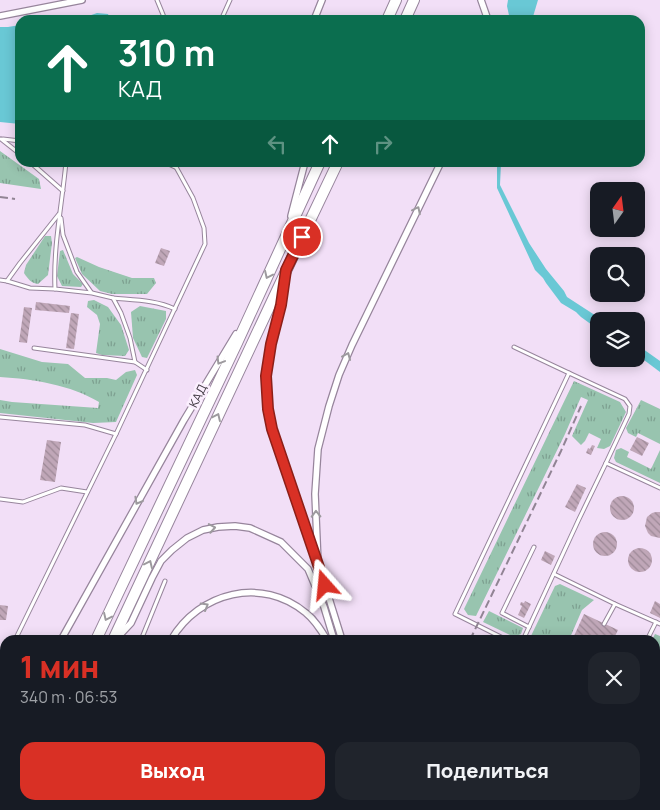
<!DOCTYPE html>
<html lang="ru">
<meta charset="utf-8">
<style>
:root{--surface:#171b24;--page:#20242c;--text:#f1f3f6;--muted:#9ea1a6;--accent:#d93025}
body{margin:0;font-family:Manrope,sans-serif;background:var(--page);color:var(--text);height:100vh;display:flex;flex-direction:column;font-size:19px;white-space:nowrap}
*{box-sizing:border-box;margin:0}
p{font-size:16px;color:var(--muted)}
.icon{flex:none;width:28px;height:28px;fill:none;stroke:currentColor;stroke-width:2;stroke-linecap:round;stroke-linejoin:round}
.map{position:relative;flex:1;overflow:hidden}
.side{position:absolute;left:0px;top:635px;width:660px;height:175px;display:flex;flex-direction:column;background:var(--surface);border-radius:15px 15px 0 0;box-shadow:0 2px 12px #0003}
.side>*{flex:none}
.banner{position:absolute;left:15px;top:15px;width:630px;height:152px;border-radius:15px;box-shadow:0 2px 12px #0003;background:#0b6e4f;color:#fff;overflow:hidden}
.needle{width:32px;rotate:14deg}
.tools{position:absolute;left:590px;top:182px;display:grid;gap:10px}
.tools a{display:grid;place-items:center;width:55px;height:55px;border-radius:10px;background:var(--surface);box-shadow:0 2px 12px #0003;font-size:25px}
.pin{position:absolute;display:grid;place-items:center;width:42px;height:42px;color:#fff;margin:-21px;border:2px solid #fff;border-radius:50%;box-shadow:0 1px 5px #0007}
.me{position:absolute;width:55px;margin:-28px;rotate:342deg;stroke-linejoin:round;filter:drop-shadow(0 0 4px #0008)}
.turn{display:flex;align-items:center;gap:18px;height:105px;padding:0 20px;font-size:22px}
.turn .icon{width:65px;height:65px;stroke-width:2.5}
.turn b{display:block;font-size:35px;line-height:42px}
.lanes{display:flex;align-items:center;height:48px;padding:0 20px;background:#0003;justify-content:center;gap:25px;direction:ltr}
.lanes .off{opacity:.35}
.round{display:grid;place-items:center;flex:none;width:52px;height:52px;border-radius:15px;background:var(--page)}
.summary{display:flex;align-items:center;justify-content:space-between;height:85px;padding:0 20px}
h1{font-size:30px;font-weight:800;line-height:38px;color:var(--accent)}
.cta{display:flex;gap:10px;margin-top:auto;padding:10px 20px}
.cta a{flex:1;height:58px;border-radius:15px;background:var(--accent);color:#fff;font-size:20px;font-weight:800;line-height:58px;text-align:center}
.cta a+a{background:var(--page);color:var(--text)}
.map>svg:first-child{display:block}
</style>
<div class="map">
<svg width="660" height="810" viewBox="0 0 660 810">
<defs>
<pattern id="grass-tufts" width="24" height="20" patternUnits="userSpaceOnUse" patternTransform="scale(1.25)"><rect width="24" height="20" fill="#98c4af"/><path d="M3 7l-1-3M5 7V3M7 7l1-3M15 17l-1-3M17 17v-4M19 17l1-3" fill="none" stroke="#7da090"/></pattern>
<pattern id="building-back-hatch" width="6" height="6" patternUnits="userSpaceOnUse" patternTransform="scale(1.25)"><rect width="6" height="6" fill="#c0a7b8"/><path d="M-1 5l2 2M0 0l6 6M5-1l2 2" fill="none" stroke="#9d8997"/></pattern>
</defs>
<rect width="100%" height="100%" fill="#f2dff7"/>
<g fill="url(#grass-tufts)">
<path d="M 0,151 L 39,179 L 41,189 L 0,183 Z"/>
<path d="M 45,236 L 51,236 L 52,243 L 48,275 L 38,284 C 31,283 28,279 24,273 L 26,265 Z"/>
<path d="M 63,250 L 73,274 L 83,284 L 81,287 L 62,286 L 57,276 L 60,251 Z"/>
<path d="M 77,257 L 99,267 L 132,278 L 154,278 L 156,283 L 147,294 L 112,294 L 100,291 L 82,274 L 75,258 Z"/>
<path d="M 94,300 L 108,307 L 121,325 L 129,350 L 125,356 L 102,355 L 96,353 L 100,324 L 97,315 L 87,307 L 88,301 Z"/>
<path d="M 140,306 L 166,311 L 166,319 L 147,358 L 142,357 L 133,338 L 131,312 Z"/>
<path d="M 0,349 L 42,362 L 68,364 L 85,378 L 107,378 L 116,380 L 126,372 L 135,370 L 137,375 L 116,422 L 93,423 L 0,413 L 0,400 L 12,402 L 98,408 L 99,402 C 71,385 33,379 0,377 Z"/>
<path d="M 574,381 L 620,402 L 626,412 L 610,446 L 604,449 L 597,448 L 601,439 L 589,433 L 585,441 L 581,445 L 572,436 L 588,400 L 581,397 L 565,434 L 476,616 L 468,615 L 464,609 Z"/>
<path d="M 641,400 L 660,409 L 660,444 L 638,433 L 636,437 L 628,433 L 626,428 Z"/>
<path d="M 621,448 L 629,452 L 627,457 L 651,469 L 660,450 L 660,483 L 616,462 L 614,458 L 616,450 Z"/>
<path d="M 560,584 L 594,600 L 582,610 L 569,640 L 531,640 L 530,638 L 555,586 Z"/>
<path d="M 489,611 L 523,628 L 521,634 L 514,637 L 483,622 Z"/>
<path d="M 655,634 L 660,636 L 660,676 L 655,674 L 655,640 L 652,640 Z"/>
</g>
<g fill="#69c8d5">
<path d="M 508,0 L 538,0 L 532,20 L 510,20 L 507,6 Z"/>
<path d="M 97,13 L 108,14 L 111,20 L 42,20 L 63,16 L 80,19 Z"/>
<path d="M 20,25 L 20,124 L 0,122 L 0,27 L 8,27 Z"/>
<path d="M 497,163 L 501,163 L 500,185 L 529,243 L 546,269 L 564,291 L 567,297 L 604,321 L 599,321 L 599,330 L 581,317 L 576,312 L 561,303 L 546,283 L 543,278 L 535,270 L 497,188 Z"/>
<path d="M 636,344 L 660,361 L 660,372 L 636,354 Z"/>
<path d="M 472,805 L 564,805 L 565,810 L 504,810 L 497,809 L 496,810 L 476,810 Z"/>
</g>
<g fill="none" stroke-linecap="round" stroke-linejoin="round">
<path stroke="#69c8d5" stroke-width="2" d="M 608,810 L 611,805"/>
</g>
<g fill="url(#building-back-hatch)">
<path d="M 152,15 L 152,20 L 139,20 L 138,17 Z"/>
<path d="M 161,248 L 170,251 L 164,266 L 155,263 Z"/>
<path d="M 36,302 L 70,306 L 69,313 L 35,310 Z"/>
<path d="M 24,307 L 32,308 L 27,343 L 19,342 Z"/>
<path d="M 71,313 L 79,314 L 74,349 L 66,348 Z"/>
<path d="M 637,437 L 649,443 L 642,456 L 630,450 Z"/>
<path d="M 47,440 L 61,442 L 55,482 L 40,480 Z"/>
<path d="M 592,445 L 595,446 L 591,455 L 586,453 L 588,448 L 590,449 Z"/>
<path d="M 577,484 L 586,488 L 575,512 L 565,507 Z"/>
<circle cx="622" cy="508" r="12"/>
<path d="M 656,512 L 660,512 L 660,538 L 651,536 L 648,533 L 645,526 L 647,517 L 652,513 Z"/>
<circle cx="605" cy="544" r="12"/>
<circle cx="640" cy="560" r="12"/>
<path d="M 545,551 L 555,556 L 551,565 L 541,560 Z"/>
<path d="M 525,601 L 531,604 L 524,618 L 518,615 L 522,606 L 520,605 L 521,602 L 524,603 Z"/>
<path d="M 655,601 L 660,604 L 660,618 L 650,613 Z"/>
<path d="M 0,605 L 8,606 L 6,620 L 0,620 Z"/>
<path d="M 584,614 L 618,630 L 613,640 L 584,640 L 574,636 Z"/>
<path d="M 655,693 L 660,695 L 660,720 L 655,717 Z"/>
</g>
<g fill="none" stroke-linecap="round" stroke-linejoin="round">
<defs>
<g id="service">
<path d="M 156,18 L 164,17 L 157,0"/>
<path d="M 221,20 L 230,0"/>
<path d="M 1,139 L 20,154"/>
<path d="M 3,139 L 20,141"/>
<path d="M 30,162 L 63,191"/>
<path d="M 66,162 C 62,205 53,247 55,289 L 92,293 L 113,298 L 121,313 L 130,338 L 135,362 L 147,370"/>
<path d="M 164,162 L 175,167"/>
<path d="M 61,218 L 63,235 L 77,272 L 91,292"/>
<path d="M 0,280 L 7,281 L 30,288 L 55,289"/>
<path d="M 7,281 L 20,263 L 59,214"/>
<path d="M 113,298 C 134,300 156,300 175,309"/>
<path d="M 514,347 L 569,373"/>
<path d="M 34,348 L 135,362"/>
<path d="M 0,417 L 85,425 L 116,434"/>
<path d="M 0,499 L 23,502 L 61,488 L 87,492"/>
<path d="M 554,574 L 615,604 L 660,624"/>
<path d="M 604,624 L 615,604"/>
<path d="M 529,627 L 502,613 L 534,547"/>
<path d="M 15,640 L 116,434 L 205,244 L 204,228 L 193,198 L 176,167 L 175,162"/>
<path d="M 141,640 L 165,581"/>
<path d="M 507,640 L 455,614 L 569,373 L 625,399 L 630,406 L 629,414 L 606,463 L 660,488"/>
<path d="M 523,640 L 579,519 L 606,463"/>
<path d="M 647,640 L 656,622"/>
<path d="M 0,671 L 5,661"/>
<path d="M 655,685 L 660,688"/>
<path d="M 655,726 L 660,728"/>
</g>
<g id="minor">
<path d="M 481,0 L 488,20"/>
<path d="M 0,16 L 82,0"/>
<path d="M 314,20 L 322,0"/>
<path d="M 291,216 L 305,162"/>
<path d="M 284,282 L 281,305 L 271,344 L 266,376 L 268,409 L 272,429 L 280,454 L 305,529 L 318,563 L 342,640"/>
<path d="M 318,563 L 315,494 L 318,449 L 329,406 L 339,375 L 352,345 L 441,162"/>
<path d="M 117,638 L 131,623 L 152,578 L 161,561 L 172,550 L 187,538 L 203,530 L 218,527 L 235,526 L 250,528 L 281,542 L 308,569 L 324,607 L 334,640"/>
<path d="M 61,640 L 184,420 L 236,334"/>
<path d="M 171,640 C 199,592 262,576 306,613 C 315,620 321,630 327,640"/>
<path d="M 0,724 L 5,718"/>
<path d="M 655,788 L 660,791"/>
<path d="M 0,789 L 5,792"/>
<path d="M 59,805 L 61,805"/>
<path d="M 403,805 L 407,810"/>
<path d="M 417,805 L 422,810"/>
<path d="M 654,805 L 655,810"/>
</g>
<g id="primary">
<path d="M 304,805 L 306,810"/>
<path d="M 317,805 L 319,810"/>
<path d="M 111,810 L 114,805"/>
<path d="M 121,810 L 124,805"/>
</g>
<g id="motorway">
<path d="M 387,20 L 396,0"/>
<path d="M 405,20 L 414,0"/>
<path d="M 96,640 L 237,343 L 320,162"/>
<path d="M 113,640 L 295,252 L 338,162"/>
<path d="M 16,810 L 18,805"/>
<path d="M 33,810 L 36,805"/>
</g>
</defs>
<use href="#service" stroke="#97859c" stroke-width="5"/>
<use href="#minor" stroke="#97859c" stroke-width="8"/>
<use href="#primary" stroke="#97859c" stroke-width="11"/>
<use href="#motorway" stroke="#97859c" stroke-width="12"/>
<path stroke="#afa1b3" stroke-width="1" stroke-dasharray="5 2.5" stroke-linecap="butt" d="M 0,770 L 5,769"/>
<use href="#service" stroke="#fff" stroke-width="3"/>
<use href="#minor" stroke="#fff" stroke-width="5.5"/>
<use href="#primary" stroke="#fff" stroke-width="9"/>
<use href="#motorway" stroke="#fff" stroke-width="10"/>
<g stroke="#918494" stroke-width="2" stroke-dasharray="8 4" stroke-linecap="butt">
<path d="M 0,197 L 15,199"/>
<path d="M 470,640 L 561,451 L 581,406"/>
<path d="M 0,806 L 13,810"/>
<path d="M 264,810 L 287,805"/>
</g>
</g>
<defs><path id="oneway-chevron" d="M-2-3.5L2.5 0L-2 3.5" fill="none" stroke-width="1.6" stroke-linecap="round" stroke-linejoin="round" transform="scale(1.25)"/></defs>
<g stroke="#9d9a9e">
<use href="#oneway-chevron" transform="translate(417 210) rotate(-64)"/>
<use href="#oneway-chevron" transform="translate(268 275) rotate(115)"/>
<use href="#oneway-chevron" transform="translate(347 356) rotate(-67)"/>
<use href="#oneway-chevron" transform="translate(220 361) rotate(121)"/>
<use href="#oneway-chevron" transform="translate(217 417) rotate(-65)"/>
<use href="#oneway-chevron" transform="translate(138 501) rotate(119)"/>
<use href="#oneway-chevron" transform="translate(316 514) rotate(-91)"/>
<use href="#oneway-chevron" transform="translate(212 528) rotate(-10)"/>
<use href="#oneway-chevron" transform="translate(149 564) rotate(-65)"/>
<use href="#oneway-chevron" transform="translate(205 606) rotate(-30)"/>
<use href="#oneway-chevron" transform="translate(107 617) rotate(115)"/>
</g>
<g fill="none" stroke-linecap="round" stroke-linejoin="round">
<defs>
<path id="route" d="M 302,237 L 286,270 L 281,305 L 271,344 L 266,376 L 268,409 L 272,429 L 325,585"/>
</defs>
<use href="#route" stroke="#8d1f18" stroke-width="12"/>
<use href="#route" stroke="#d93025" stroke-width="9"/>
</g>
<g text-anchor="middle" stroke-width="5" stroke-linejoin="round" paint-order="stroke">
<g font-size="12" fill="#3b343d" stroke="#fbeffe">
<text transform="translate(198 396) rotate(-64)" y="4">КАД</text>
</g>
</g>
</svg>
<div class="tools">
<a><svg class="needle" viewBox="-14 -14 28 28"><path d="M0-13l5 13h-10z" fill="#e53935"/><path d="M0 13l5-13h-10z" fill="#9ea1a6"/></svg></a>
<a><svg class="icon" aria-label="search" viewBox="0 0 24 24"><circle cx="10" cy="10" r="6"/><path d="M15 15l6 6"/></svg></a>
<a><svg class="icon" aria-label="layers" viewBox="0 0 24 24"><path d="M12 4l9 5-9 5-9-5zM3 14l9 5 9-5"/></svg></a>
</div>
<div class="pin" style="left:302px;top:237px;background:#d93025"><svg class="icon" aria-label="arrive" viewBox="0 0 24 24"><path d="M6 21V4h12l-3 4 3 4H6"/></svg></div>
<svg class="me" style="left:325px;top:585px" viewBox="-20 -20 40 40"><path d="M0-17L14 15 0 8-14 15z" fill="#d93025" stroke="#fff" stroke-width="4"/></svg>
<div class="banner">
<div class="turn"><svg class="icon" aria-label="ahead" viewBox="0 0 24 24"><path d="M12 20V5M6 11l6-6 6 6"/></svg><div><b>310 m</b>КАД</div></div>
<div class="lanes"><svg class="icon off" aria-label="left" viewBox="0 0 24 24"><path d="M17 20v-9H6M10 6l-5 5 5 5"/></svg><svg class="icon" aria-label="ahead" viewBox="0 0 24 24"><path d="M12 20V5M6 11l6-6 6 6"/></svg><svg class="icon off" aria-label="right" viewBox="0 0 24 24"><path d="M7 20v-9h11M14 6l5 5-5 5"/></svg></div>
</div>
<section class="side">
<div class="summary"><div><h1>1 мин</h1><p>340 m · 06:53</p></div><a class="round"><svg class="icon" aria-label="close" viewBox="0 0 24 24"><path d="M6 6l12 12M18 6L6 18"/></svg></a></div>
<div class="cta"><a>Выход</a><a>Поделиться</a></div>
</section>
</div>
